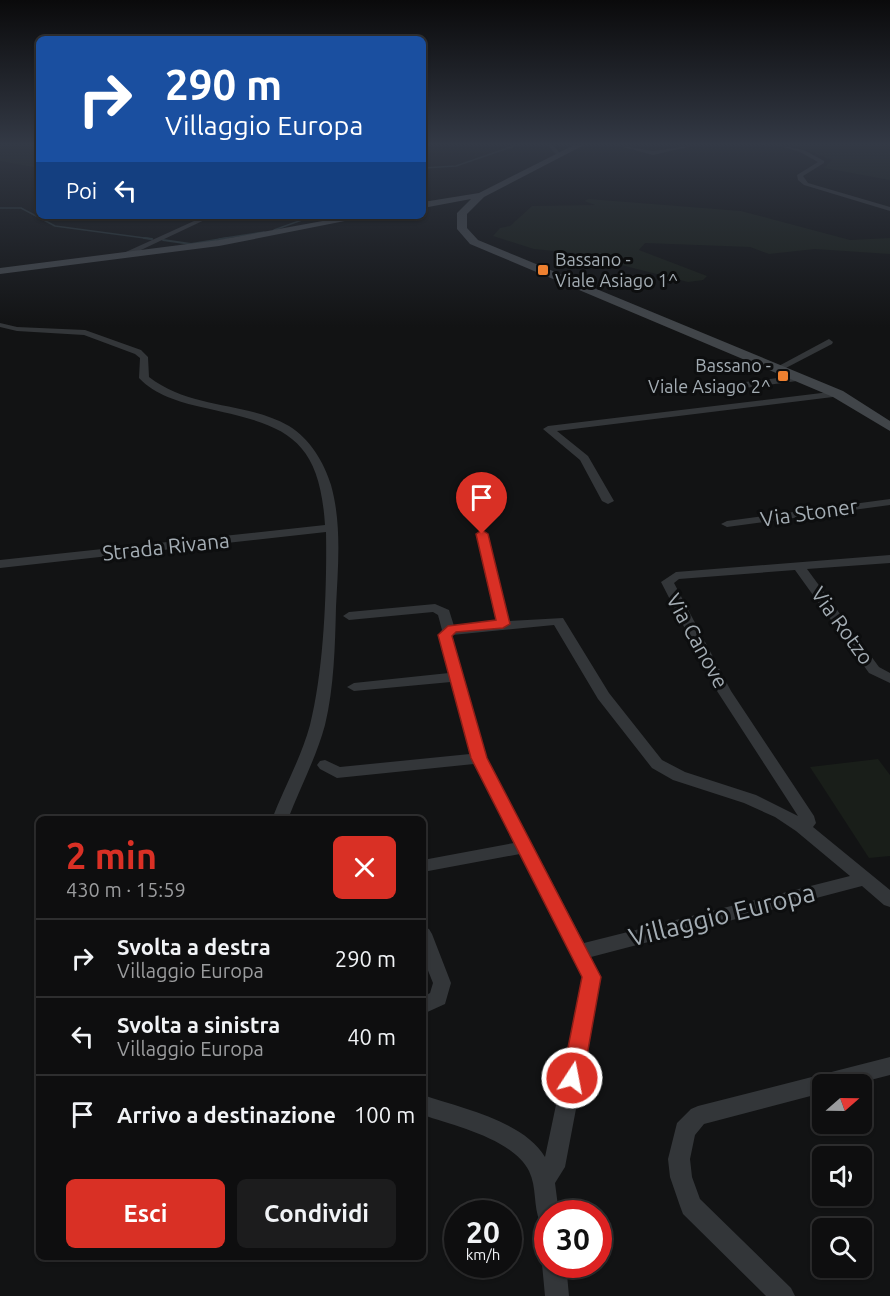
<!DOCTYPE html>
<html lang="it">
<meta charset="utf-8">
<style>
:root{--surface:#0e0e0f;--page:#1c1c1d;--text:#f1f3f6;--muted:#9b9c9e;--line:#2e2e2f;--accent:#d93025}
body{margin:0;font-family:Ubuntu,sans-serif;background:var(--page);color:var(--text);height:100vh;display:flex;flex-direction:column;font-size:22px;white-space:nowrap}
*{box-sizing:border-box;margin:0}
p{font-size:20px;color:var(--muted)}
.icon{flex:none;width:33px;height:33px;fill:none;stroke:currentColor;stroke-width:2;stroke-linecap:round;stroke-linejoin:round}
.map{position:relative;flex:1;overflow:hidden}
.sheet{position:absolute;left:36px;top:816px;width:390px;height:444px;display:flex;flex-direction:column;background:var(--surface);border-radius:9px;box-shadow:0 2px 4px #0004,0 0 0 2px var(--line)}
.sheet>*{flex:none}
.top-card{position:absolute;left:36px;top:36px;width:390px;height:183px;border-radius:9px;box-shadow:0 2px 4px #0004,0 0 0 2px var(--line);background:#1a4fa0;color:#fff;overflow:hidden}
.needle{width:39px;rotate:70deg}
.tools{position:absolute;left:812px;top:1074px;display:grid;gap:12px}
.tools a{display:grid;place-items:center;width:60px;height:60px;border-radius:9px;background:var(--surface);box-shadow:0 2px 4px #0004,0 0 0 2px var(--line);font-size:30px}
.speed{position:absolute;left:444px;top:1200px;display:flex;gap:12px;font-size:30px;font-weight:700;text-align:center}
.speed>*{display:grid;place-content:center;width:78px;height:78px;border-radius:50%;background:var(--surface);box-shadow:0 2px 4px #0004,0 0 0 2px var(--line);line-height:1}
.speed small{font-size:15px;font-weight:400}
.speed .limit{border:9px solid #d22;background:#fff;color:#111}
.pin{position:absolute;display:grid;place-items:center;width:51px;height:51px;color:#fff;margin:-62px -26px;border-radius:50% 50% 50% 0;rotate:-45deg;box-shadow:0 0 6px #0007}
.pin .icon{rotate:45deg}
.me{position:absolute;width:66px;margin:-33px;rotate:11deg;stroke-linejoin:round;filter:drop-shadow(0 0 4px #0008)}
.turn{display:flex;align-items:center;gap:21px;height:126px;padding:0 30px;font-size:27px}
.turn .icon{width:78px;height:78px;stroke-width:2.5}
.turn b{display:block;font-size:42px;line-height:51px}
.then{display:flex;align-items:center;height:57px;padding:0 30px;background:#0003;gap:12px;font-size:22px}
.round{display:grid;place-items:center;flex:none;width:63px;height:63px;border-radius:9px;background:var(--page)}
.overview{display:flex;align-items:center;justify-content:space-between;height:102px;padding:0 30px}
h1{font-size:36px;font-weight:700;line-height:45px;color:var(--accent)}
.action{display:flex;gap:12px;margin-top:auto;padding:12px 30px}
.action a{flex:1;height:69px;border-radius:9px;background:var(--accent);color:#fff;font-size:24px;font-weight:700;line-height:69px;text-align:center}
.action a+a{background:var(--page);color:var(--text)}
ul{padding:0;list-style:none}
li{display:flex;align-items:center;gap:18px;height:78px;padding:0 30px;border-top:2px solid var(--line)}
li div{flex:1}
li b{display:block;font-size:22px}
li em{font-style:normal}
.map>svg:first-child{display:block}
</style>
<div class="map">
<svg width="890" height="1296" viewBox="0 0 890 1296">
<rect width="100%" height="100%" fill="#121314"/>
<g fill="#191e19">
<path d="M 0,145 L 39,145 L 39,168 L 0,161 Z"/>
<path d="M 793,145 L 890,145 L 890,180 L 824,168 L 832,160 Z"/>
<path d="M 589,199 L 741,211 L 850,240 L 890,238 L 890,254 L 815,249 L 769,254 L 750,247 L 645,243 L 639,250 L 707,276 L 703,280 L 688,282 L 574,253 L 534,249 L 493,236 L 500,228 L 510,226 L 532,206 L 595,205 L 584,201 Z"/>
<path d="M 878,759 L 890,775 L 890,856 L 869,858 L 810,767 Z"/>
</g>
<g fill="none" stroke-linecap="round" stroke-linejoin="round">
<g stroke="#293437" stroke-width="1.5">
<path d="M 423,168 L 456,166 L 517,145"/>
<path d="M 0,208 L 21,208 L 55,226 L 152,239"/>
<path d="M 274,230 L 313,216"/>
<path d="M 219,239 L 264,232"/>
</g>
<g stroke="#293437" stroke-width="2">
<path d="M 144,238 L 152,239"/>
<path d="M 163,240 L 191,244 L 228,238"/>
</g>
<g fill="#333639" fill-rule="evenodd">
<path d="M 547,145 L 553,145 L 562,156 L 558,156 Z"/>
<path d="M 616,145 L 653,151 L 696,145 L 653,155 Z"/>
<path d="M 777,145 L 804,150 L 824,161 L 824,163 L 803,176 L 808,183 L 890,207 L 890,211 L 804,185 L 798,180 L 797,175 L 818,162 L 800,152 Z"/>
<path d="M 205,216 L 213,216 L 124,258 L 117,256 Z"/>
<path d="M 0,323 L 17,327 L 85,330 L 141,350 L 148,357 L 149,377 C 192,410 245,401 289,426 C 310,439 324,462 331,485 C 342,524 338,567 336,607 C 335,647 334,687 325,725 C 316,758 300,788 288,819 L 272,819 C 284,788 301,758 310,725 C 324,670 327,589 326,532 L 0,568 L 0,560 L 325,525 C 319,432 281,425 201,407 C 179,402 155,395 139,378 L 140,358 L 135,354 L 84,335 L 17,331 L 0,327 Z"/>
<path d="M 829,339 L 833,342 L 832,344 L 782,370 L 775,368 Z"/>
<path d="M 801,375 L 804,376 L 804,380 L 745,388 L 740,385 L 745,382 Z"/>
<path d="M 838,391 L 841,392 L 841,396 L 557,431 L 588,456 L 614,501 L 608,504 L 602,501 L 580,460 L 543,429 L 548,426 Z"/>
<path d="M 890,499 L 890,505 L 727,527 L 721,524 L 727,521 Z"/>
<path d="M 482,531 L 488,534 L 509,621 L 563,618 L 609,693 L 662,760 L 685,772 L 756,795 L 798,816 L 717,691 L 661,582 L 676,572 L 890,555 L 890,563 L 807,569 L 879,667 L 890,673 L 890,683 L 869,673 L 795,570 L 679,579 L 674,583 L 731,691 L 814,816 L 816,823 L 813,827 L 890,890 L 890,907 L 884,905 L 862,886 L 591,957 L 601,977 L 565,1167 L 555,1183 L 559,1214 L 548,1214 L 548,1225 L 540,1222 C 533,1206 537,1187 529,1171 C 513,1139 455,1126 423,1115 L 423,1095 C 461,1108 524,1121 545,1157 L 583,977 L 520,854 L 423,872 L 423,860 L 514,843 L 474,764 L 337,778 L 320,769 L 317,765 L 320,761 L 325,760 L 340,767 L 470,754 L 451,682 L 354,691 L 347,687 L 354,683 L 449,673 L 438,635 L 442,630 L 438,615 L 433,612 L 349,620 L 343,616 L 349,612 L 435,604 L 449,610 L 454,626 L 496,622 L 476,534 ZM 554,625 L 598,699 L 652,768 L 673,780 L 744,803 L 775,817 L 796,831 L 850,876 L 584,943 L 487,758 L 452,635 Z"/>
<path d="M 423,927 L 429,929 L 432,934 L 451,983 L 445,1004 L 423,1014 L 423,997 L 430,993 L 433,983 L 423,958 Z"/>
<path d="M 890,1057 L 890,1075 L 855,1084 L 822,1084 L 822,1093 L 704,1124 L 695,1135 L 690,1159 L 692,1177 L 700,1199 L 791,1288 L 795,1296 L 766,1296 L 683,1214 L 680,1206 L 670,1177 L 668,1159 L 677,1123 L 691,1109 L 698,1106 Z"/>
<path d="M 548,1255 L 548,1264 L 566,1264 L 569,1296 L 545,1296 L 542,1264 Z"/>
</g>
<g fill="#414549" fill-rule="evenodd">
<path d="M 574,145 L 584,145 L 484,197 L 467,214 L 467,228 L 478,240 L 843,391 L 890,421 L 890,431 L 833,397 L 470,244 L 457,229 L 457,213 L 471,199 L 423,208 L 423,202 L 479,193 Z"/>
<path d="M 350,216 L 370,216 L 219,246 L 0,274 L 0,268 L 219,240 Z"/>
</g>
</g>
<linearGradient id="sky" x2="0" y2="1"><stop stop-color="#0a0a0b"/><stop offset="0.44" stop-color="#333945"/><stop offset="1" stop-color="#333945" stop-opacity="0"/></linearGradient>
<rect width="890" height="327" fill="url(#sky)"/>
<path fill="#d93025" stroke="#8d1f18" stroke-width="1.5" d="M 482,530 L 488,534 L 510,624 L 503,628 L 456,632 L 452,636 L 487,758 L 601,977 L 583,1078 L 580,1085 L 572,1088 L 565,1085 L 562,1078 L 582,977 L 471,758 L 438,635 L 448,626 L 496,620 L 476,534 Z"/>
<g fill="#ee8030" stroke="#0d0e0f" stroke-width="2">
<rect x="537" y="264" width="12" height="12" rx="3"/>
<rect x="777" y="370" width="12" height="12" rx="3"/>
</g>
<g text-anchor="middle" stroke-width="6" stroke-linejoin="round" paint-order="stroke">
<g font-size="18" fill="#a4adb4" stroke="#0d0e0f" text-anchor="start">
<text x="555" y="266">Bassano -<tspan x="555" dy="21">Viale Asiago 1^</tspan></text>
<text x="771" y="372" text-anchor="end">Bassano -<tspan x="771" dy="21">Viale Asiago 2^</tspan></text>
</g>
<g font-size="21" fill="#a4adb4" stroke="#0d0e0f">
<text transform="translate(809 513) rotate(-8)" y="7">Via Stoner</text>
<text transform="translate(166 547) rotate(-6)" y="7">Strada Rivana</text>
<text transform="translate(842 626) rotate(54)" y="7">Via Rotzo</text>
<text transform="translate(697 641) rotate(61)" y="7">Via Canove</text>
</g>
<g font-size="26" fill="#a4adb4" stroke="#0d0e0f">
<text transform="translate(722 915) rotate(-14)" y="9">Villaggio Europa</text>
</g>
</g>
</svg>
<div class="tools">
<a><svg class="needle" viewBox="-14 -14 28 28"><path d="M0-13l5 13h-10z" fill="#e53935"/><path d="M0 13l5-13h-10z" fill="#9b9c9e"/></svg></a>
<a><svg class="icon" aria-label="sound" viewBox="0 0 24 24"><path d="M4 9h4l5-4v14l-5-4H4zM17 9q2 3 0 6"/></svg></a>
<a><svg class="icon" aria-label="search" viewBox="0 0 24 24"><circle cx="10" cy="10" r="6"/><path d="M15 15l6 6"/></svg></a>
</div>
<div class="speed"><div>20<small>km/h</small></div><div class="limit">30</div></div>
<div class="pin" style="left:482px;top:534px;background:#d93025"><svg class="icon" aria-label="arrive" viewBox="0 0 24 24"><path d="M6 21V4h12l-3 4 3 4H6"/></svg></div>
<svg class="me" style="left:572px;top:1078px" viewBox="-20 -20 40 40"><circle r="17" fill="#d93025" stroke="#fff" stroke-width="3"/><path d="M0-11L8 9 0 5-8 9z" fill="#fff"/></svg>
<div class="top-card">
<div class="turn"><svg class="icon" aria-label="right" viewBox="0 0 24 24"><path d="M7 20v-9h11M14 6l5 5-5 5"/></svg><div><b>290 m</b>Villaggio Europa</div></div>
<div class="then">Poi<svg class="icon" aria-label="left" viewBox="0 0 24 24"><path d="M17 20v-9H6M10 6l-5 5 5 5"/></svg></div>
</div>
<section class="sheet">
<div class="overview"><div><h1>2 min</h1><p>430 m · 15:59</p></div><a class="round" style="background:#d93025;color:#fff"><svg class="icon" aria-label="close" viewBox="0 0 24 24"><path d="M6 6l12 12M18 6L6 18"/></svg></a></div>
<ul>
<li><svg class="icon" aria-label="right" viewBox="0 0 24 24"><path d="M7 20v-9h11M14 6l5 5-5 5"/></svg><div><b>Svolta a destra</b><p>Villaggio Europa</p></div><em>290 m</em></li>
<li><svg class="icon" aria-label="left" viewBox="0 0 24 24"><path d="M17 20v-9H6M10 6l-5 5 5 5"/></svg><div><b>Svolta a sinistra</b><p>Villaggio Europa</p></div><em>40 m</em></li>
<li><svg class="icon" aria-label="arrive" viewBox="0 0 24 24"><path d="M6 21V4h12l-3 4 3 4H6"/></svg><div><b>Arrivo a destinazione</b></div><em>100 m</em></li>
</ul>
<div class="action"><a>Esci</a><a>Condividi</a></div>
</section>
</div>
